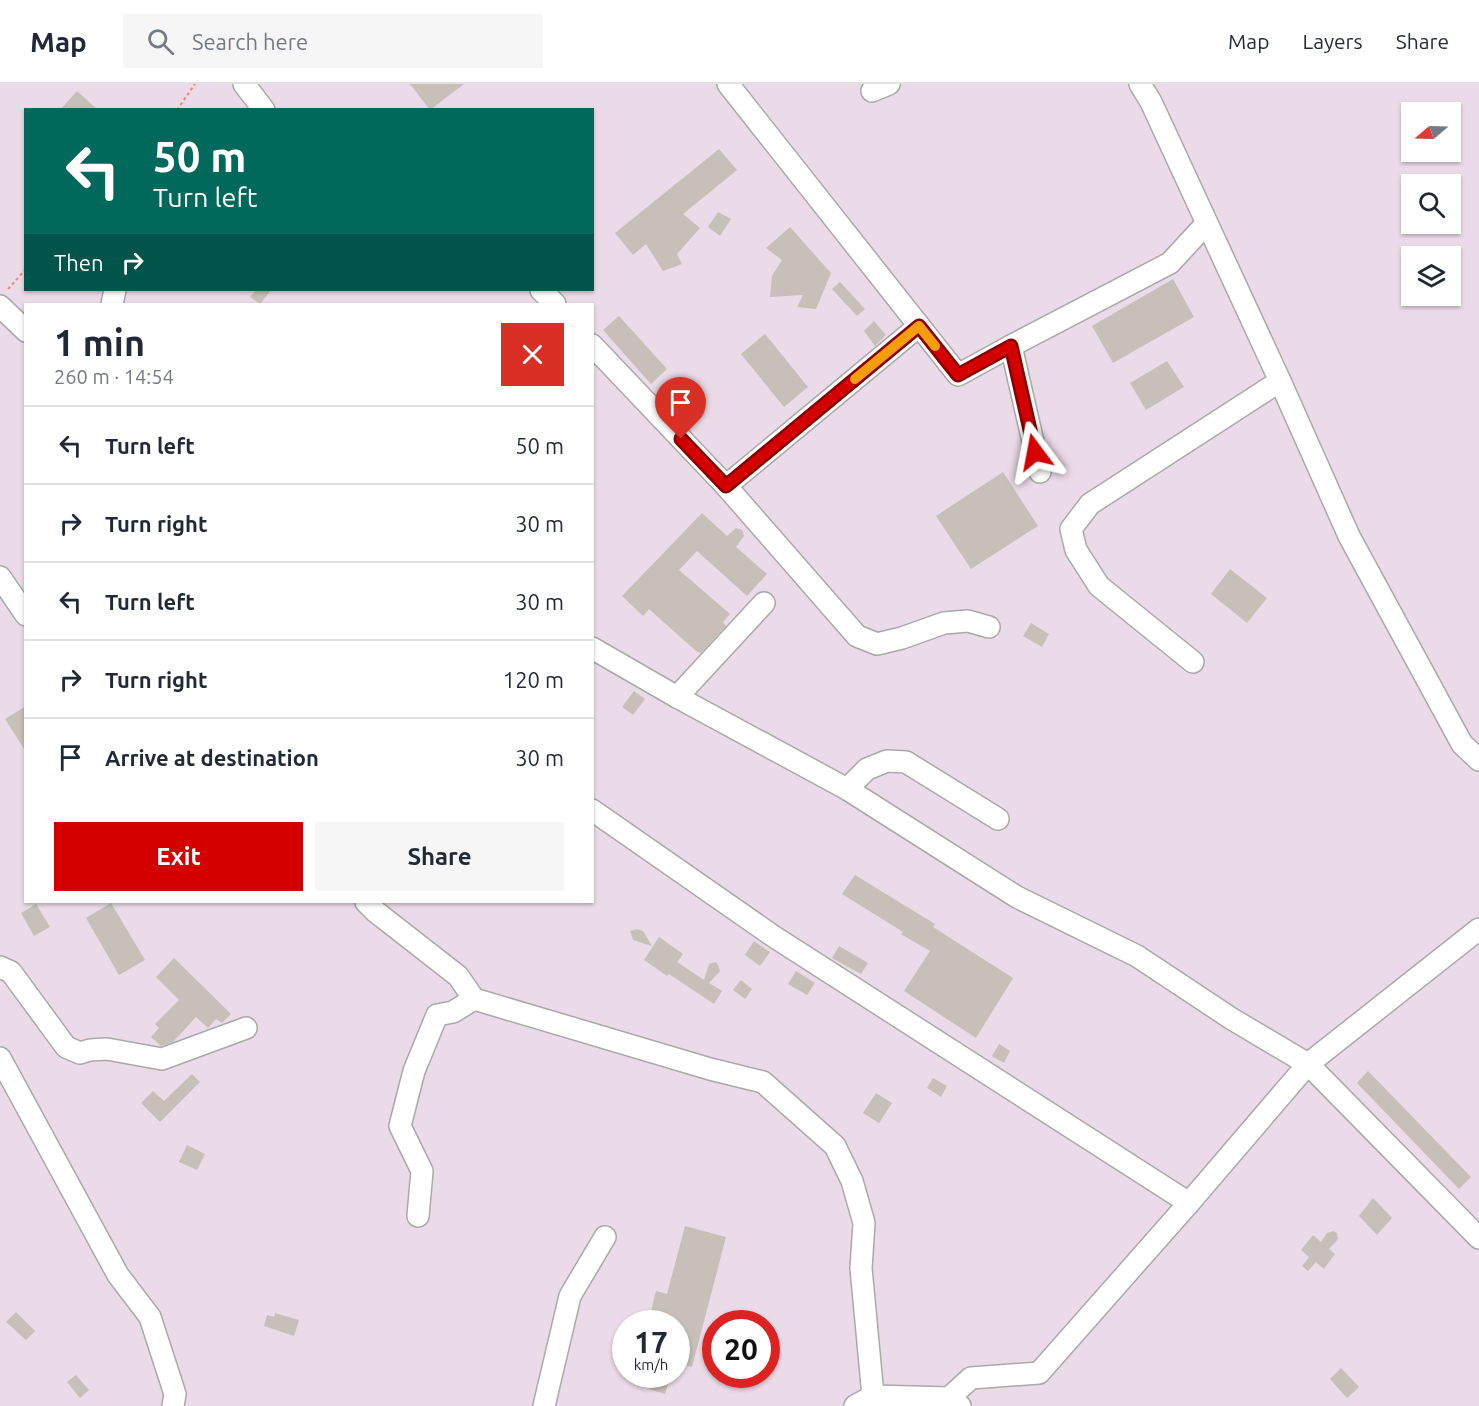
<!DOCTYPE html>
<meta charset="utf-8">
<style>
:root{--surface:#fff;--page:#f6f6f7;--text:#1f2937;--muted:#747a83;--line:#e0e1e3;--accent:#d40000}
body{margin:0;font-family:Ubuntu,sans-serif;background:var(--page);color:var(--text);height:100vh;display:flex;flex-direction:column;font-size:22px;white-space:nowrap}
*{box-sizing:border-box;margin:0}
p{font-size:20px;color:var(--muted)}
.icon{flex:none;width:33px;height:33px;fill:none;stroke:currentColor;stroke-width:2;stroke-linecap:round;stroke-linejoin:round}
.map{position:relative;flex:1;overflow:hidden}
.sheet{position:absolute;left:24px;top:219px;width:570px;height:600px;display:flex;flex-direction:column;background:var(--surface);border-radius:0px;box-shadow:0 2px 4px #0004}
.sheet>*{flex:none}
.hud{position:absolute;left:24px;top:24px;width:570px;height:183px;border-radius:0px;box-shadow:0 2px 4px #0004;background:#00695c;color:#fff;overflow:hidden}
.needle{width:39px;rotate:251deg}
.controls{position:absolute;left:1401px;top:18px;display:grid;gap:12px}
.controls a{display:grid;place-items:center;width:60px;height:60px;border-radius:0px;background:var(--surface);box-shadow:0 2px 4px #0004;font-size:30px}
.speed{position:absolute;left:612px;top:1226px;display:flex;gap:12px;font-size:30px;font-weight:700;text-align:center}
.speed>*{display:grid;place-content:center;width:78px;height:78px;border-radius:50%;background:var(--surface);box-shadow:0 2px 4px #0004;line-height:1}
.speed small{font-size:15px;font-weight:400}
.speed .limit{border:9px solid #d22;background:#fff;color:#111}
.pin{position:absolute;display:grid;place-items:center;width:51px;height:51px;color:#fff;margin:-62px -26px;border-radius:50% 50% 50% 0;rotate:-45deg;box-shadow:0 0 6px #0007}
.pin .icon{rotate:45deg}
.me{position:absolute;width:66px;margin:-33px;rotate:347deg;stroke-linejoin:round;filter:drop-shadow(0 0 4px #0008)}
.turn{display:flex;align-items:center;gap:21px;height:126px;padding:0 30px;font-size:27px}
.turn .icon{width:78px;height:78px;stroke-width:2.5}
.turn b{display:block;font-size:42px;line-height:51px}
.then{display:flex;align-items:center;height:57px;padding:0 30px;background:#0003;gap:12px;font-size:22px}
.round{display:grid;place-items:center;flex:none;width:63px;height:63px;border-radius:0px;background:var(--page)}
.summary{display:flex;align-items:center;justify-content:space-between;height:102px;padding:0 30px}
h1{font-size:36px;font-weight:700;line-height:45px}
.cta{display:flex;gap:12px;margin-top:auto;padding:12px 30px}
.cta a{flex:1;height:69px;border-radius:0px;background:var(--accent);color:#fff;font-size:24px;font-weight:700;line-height:69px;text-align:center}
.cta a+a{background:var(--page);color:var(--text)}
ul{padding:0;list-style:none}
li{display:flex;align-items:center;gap:18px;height:78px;padding:0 30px;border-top:2px solid var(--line)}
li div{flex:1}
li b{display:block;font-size:22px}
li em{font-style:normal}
header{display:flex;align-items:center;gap:36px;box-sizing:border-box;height:84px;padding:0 30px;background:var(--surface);border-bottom:2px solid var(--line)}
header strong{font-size:28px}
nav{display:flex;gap:33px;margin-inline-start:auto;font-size:21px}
.search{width:420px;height:54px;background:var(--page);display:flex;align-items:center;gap:15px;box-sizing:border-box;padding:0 21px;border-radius:0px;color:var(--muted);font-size:22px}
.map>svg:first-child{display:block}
</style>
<header>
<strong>Map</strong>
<div class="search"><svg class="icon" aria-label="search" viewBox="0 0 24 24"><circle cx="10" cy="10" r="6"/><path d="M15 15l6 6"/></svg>Search here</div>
<nav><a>Map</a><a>Layers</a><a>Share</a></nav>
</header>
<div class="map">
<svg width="1479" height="1322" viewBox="0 0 1479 1322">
<rect width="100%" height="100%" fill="#f2efe9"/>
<path fill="#ebdbe8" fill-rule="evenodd" d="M 0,0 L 1479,0 L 1479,1322 L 0,1322 ZM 26,26 L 592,26 L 592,206 L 26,206 ZM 1412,28 L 1450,28 L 1450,68 L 1412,68 ZM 1412,100 L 1450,100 L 1450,140 L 1412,140 ZM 1412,172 L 1450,172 L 1450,212 L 1412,212 ZM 26,220 L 592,220 L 592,818 L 26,818 ZM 626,1239 L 676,1239 L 676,1290 L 626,1290 ZM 716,1239 L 766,1239 L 766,1290 L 716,1290 Z"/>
<g fill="#c7bfb8">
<path d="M 410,0 L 464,0 L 430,26 Z"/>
<path d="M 77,7 L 98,26 L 60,26 Z"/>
<path d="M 719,65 L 737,86 L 683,130 L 700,144 L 677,170 L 682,180 L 663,187 L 646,160 L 633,171 L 615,149 Z"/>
<path d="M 718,128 L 731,135 L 720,152 L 708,143 Z"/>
<path d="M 790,143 L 831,189 L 816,225 L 797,223 L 803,211 L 770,213 L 772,192 L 782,176 L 766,164 Z"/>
<path d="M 1173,195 L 1194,233 L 1113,279 L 1092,242 Z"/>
<path d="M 840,198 L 865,225 L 857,232 L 832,205 Z"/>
<path d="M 256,206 L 271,206 L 260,220 L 250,213 Z"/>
<path d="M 619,232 L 667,285 L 651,300 L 603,246 Z"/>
<path d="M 874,237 L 886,251 L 875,262 L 864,247 Z"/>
<path d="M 765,250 L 808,303 L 784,323 L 741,270 Z"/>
<path d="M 1167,277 L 1184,303 L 1146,326 L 1130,299 Z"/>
<path d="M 1003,388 L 1038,442 L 971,485 L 936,432 Z"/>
<path d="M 702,429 L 727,452 L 736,444 L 742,446 L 744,452 L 736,463 L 767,490 L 747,512 L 697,467 L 679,486 L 730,530 L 723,538 L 726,542 L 701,569 L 696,567 L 649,525 L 643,532 L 622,512 Z"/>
<path d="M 1230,485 L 1267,514 L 1247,539 L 1211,510 Z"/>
<path d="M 1031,539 L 1049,550 L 1042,563 L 1023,552 Z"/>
<path d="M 634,607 L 645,615 L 633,631 L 622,623 Z"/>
<path d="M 26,622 L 26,668 L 5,635 Z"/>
<path d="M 855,791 L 935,840 L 933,843 L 1013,894 L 976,954 L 904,907 L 930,867 L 901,850 L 903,848 L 842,810 Z"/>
<path d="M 111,819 L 145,876 L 119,891 L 86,834 Z"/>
<path d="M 36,820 L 50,843 L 34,852 L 21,829 Z"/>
<path d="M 637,845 L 643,847 L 652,862 L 633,856 L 630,847 Z"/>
<path d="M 659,853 L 683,870 L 677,878 L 704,896 L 709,880 L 716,878 L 718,881 L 720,887 L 709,899 L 722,907 L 714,920 L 669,890 L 667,892 L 644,876 Z"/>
<path d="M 754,857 L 770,868 L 760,882 L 745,871 Z"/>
<path d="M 839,862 L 868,879 L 861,890 L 832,874 Z"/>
<path d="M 174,874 L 231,930 L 222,939 L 216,935 L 208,944 L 196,933 L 173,958 L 161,962 L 151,953 L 159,944 L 155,940 L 179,916 L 156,893 Z"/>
<path d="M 796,887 L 815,899 L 807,911 L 788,900 Z"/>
<path d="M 741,896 L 752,905 L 745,915 L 733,906 Z"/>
<path d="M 999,960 L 1010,967 L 1004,979 L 992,972 Z"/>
<path d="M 1368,987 L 1471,1093 L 1459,1105 L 1357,999 Z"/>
<path d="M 192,990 L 200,998 L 160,1038 L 141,1019 L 153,1007 L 164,1017 Z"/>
<path d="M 933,994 L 947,1002 L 941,1013 L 927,1004 Z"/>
<path d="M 876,1009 L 892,1019 L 879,1039 L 863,1029 Z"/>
<path d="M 187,1061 L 205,1070 L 197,1086 L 179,1078 Z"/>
<path d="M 1373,1114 L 1392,1134 L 1377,1151 L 1359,1132 Z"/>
<path d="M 685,1142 L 726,1153 L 692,1283 L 676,1279 L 676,1239 L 648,1239 L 656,1207 L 667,1210 Z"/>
<path d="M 1333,1147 L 1337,1149 L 1338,1155 L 1329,1165 L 1335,1170 L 1324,1185 L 1316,1178 L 1308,1187 L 1302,1182 L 1309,1173 L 1301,1166 L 1313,1151 L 1321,1158 L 1327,1149 Z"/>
<path d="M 16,1228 L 35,1247 L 26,1256 L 6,1238 Z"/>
<path d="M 275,1229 L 299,1236 L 294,1252 L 264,1242 L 267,1231 L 274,1233 Z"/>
<path d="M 1341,1284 L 1359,1303 L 1347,1314 L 1330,1295 Z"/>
<path d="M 653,1290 L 671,1290 L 665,1310 L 649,1305 Z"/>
<path d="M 76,1291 L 89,1306 L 80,1314 L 67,1298 Z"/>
</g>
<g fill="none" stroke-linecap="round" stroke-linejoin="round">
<defs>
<g id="minor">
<path d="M 244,0 L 264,26"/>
<path d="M 728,0 L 958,291 L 1011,262 L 1170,179 L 1206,140"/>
<path d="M 1140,0 L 1151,18 L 1280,297 L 1349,452 L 1462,660 L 1479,676"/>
<path d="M 872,7 L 889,0"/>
<path d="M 541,206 L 555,220"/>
<path d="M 112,220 L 115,206"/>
<path d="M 0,222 L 26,247"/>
<path d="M 592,261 L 726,402 L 857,552 L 877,560 L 902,554 L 944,539 L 968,537 L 989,543"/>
<path d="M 1011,262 L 1040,388"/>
<path d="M 726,402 L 919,242"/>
<path d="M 0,493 L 26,531"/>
<path d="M 592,564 L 677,613 L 847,705 L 1017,813 L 1137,872 L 1232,935 L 1308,980 L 1479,1154"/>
<path d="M 1193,578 L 1099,502 L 1076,466 L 1071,445 L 1090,420 L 1280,297"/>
<path d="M 677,613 L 764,519"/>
<path d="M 847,705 L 867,685 L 887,677 L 906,678 L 998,735"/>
<path d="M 592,726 L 773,852 L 1189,1119"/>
<path d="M 366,818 L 376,828 L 458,892 L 474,915 L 710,985 L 763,998 L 835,1062 L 852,1097 L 864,1139 L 861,1184 L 873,1312"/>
<path d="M 0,883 L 11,888 L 66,963 L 80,969 L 90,966 L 107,965 L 162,975 L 246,944"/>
<path d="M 0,974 L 118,1191 L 150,1233 L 175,1310 L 173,1322"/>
<path d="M 418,1132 L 422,1087 L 400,1042 L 414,987 L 437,931 L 453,928 L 474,915"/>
<path d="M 949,1314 L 971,1294 L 1039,1289 L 1189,1119 L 1308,980 L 1479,845"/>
<path d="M 544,1322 L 570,1212 L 605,1153"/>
<path d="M 855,1322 L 873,1312 L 949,1314 L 960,1322"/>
</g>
</defs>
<use href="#minor" stroke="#a9a9a9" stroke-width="24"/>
<g stroke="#fa8072" stroke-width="2" stroke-dasharray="3 3" stroke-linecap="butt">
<path d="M 177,26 L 195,0"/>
<path d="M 8,205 L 26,185"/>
</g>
<use href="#minor" stroke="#fff" stroke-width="21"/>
</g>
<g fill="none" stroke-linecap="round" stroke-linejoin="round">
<defs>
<path id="route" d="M 681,355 L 726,402 L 919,242 L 958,291 L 1011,262 L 1035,368"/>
</defs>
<use href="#route" stroke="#8a0000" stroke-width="15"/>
<use href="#route" stroke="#d40000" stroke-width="10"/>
<path stroke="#f59e0b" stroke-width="10" d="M 855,295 L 919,242 L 935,262"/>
</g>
</svg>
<div class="controls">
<a><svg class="needle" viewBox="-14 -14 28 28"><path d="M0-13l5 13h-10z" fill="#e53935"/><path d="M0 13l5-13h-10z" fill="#747a83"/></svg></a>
<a><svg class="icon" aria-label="search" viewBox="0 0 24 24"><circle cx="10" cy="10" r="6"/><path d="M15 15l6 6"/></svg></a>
<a><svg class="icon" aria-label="layers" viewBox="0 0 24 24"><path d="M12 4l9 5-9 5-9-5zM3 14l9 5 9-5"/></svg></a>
</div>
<div class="speed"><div>17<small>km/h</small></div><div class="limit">20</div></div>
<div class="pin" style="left:681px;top:355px;background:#d93025"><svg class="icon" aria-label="arrive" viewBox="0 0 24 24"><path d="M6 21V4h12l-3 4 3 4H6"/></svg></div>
<svg class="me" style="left:1035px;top:368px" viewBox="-20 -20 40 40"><path d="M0-17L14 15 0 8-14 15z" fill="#d40000" stroke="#fff" stroke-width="4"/></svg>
<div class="hud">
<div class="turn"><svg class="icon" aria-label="left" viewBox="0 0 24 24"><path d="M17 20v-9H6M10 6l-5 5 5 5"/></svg><div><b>50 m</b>Turn left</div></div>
<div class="then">Then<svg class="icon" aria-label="right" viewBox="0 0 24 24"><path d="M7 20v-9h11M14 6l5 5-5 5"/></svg></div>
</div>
<section class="sheet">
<div class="summary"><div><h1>1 min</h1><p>260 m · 14:54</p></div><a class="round" style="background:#d93025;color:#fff"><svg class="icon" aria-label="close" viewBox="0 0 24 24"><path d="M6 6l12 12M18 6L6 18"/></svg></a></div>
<ul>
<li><svg class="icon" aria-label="left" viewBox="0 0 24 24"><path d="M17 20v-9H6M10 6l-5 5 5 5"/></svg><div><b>Turn left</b></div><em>50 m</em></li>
<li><svg class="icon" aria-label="right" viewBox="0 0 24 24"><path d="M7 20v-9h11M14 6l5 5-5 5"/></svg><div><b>Turn right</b></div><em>30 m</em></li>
<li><svg class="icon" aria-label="left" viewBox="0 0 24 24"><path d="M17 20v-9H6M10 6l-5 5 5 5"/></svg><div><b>Turn left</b></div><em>30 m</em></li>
<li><svg class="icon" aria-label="right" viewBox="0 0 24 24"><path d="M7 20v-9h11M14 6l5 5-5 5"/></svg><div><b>Turn right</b></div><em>120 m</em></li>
<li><svg class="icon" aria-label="arrive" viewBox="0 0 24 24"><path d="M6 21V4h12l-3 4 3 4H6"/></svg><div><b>Arrive at destination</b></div><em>30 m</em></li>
</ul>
<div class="cta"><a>Exit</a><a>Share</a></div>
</section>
</div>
